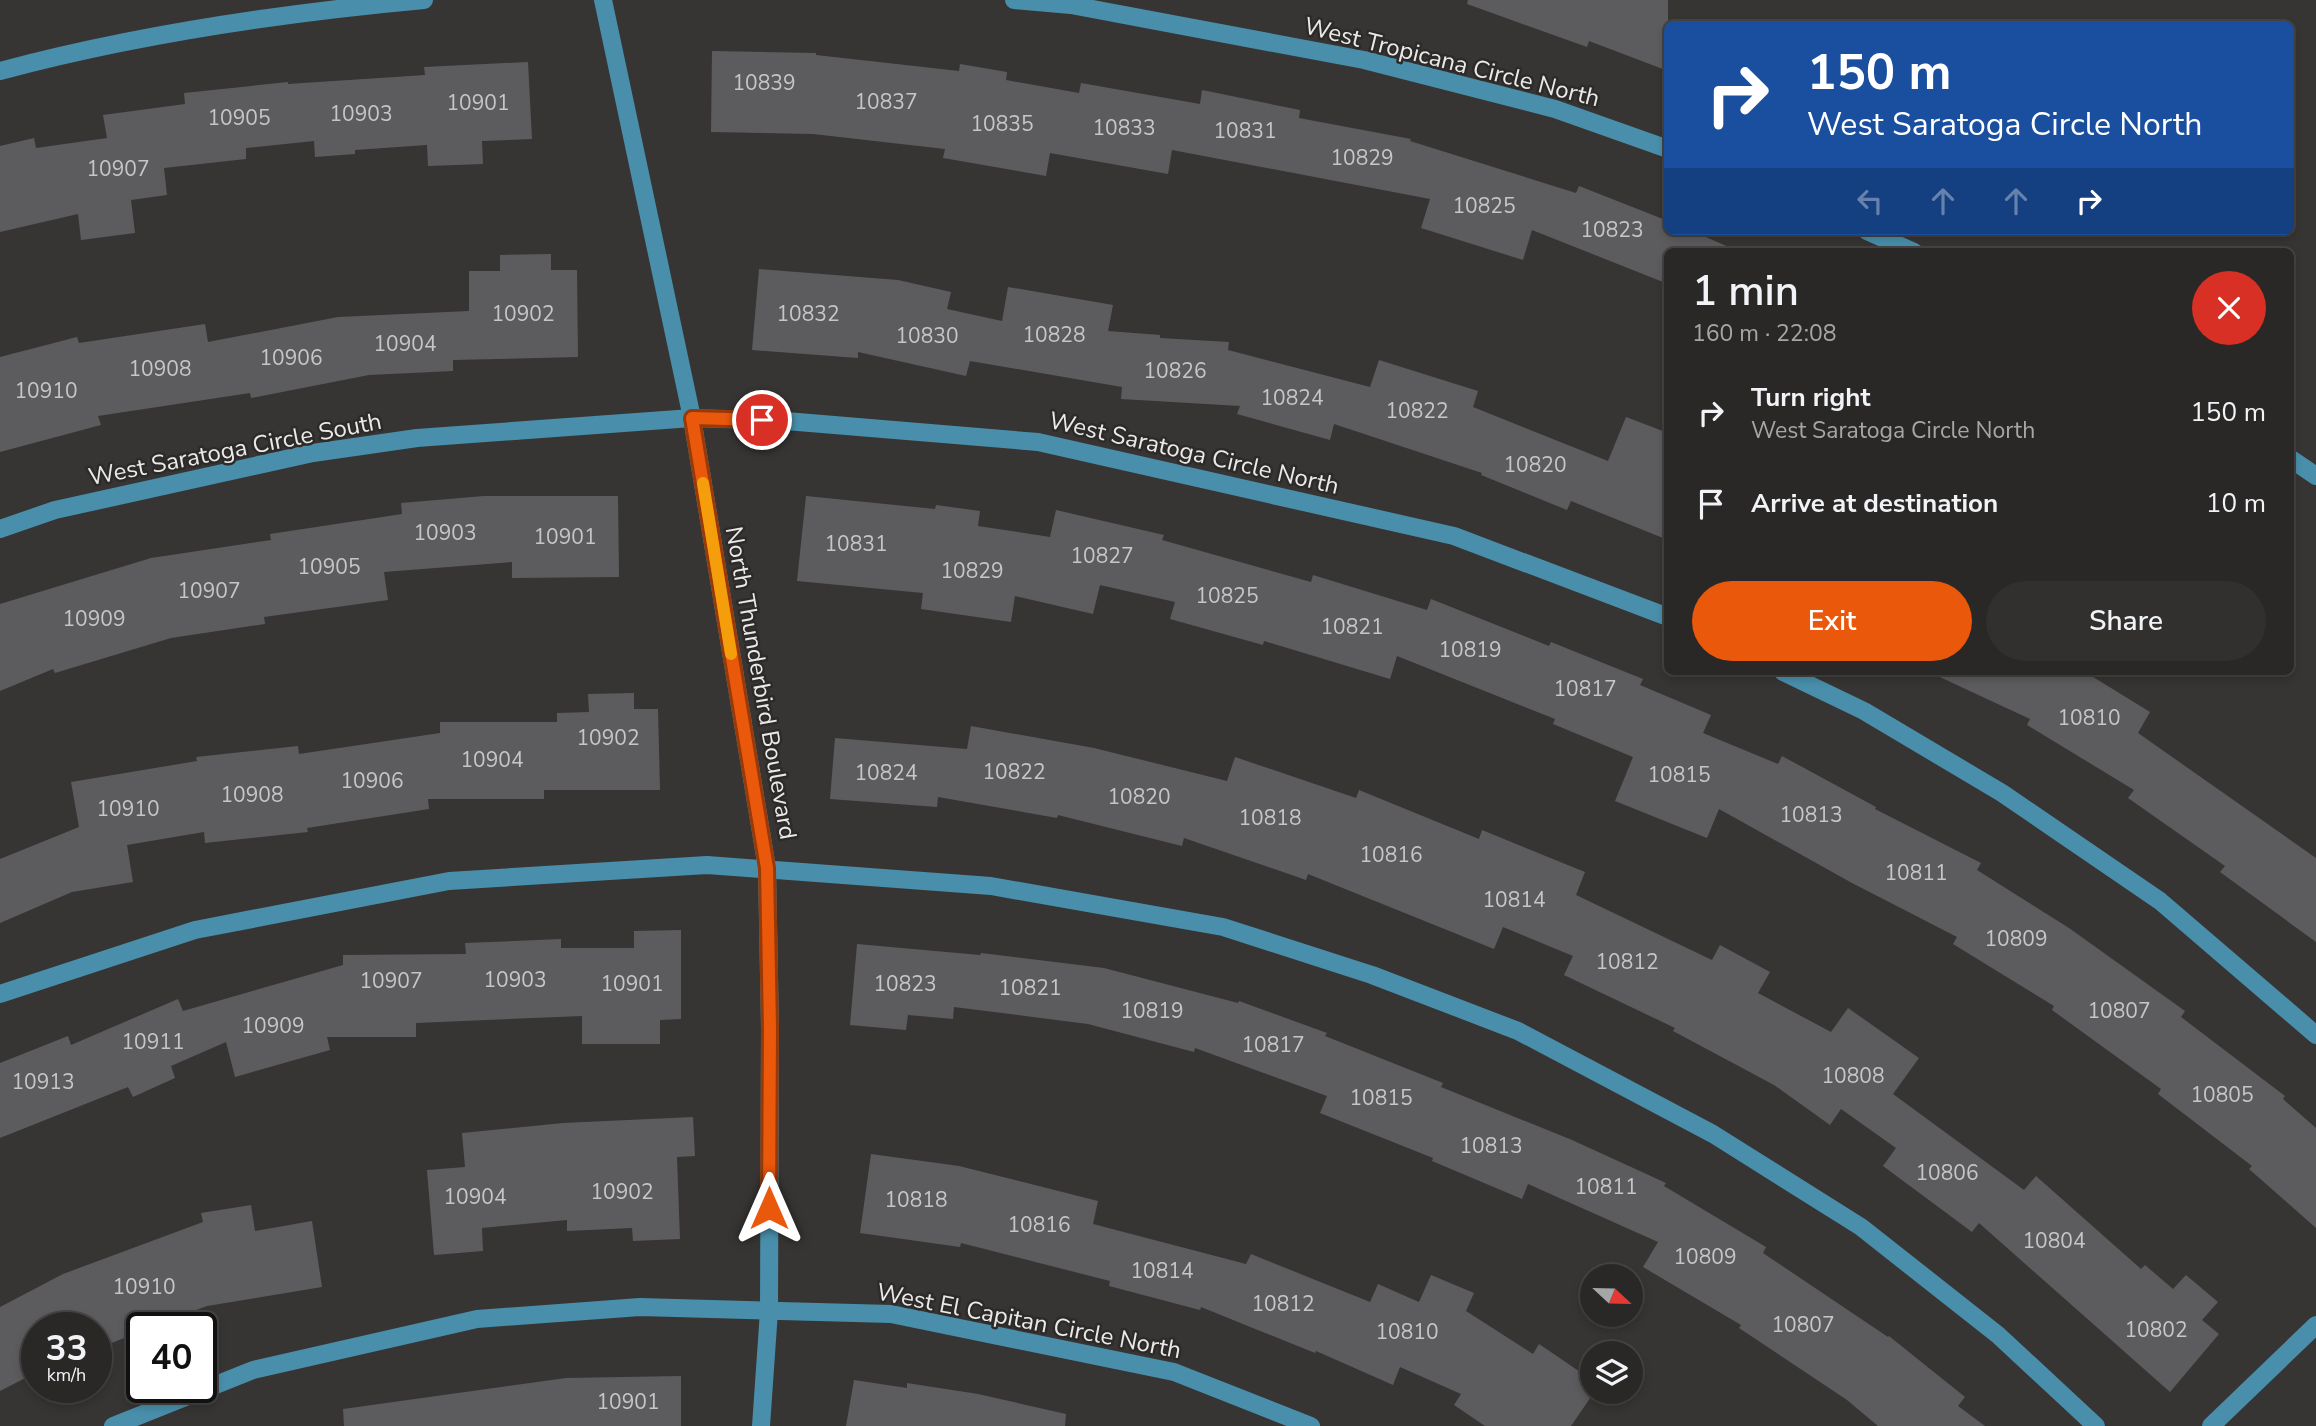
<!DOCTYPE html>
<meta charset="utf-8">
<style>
:root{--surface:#292826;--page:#31302e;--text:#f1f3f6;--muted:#a5a6a7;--line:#454443;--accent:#ea580c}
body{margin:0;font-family:"Nunito Sans",sans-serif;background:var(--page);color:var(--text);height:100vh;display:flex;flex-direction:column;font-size:26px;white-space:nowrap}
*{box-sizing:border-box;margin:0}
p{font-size:23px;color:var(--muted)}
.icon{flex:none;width:38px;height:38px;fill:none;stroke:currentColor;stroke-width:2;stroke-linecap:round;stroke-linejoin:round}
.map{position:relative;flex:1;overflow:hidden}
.panel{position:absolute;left:1664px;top:248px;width:630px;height:427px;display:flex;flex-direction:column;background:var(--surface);border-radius:10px;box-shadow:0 4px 10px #0003,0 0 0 2px var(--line)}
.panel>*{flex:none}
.hud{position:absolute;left:1664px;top:21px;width:630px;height:214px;border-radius:10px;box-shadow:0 4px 10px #0003,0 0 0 2px var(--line);background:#1a4fa0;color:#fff;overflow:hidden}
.needle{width:46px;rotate:112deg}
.controls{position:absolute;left:1580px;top:1264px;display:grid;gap:14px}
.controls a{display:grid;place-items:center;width:63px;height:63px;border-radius:50%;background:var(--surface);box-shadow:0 4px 10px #0003,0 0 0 2px var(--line);font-size:35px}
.speed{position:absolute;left:21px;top:1312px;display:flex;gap:14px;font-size:35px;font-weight:700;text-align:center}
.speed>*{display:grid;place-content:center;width:91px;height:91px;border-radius:50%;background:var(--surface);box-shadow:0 4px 10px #0003,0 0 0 2px var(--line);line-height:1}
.speed small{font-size:18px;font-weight:400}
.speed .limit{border:4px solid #111;border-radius:10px;background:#fff;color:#111}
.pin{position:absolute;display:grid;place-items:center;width:60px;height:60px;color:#fff;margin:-30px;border:4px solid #fff;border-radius:50%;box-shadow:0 2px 7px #0007}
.me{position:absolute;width:77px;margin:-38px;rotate:0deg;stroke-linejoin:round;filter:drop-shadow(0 0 5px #0008)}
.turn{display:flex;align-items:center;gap:24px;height:147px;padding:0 28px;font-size:32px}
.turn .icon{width:91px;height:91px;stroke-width:2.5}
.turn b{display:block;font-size:49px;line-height:60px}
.lanes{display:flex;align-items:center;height:66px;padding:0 28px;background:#0003;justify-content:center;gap:35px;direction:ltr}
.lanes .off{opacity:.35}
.round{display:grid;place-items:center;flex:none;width:74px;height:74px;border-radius:37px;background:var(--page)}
.overview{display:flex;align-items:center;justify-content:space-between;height:119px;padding:0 28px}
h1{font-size:42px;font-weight:600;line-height:52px}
.cta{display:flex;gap:14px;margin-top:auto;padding:14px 28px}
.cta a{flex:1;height:80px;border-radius:42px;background:var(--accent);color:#fff;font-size:28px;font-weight:600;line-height:80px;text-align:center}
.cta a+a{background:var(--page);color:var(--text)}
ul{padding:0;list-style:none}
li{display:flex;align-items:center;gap:21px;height:91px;padding:0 28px}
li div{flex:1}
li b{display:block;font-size:26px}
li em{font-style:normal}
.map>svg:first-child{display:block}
</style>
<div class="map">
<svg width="2316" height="1426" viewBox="0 0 2316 1426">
<rect width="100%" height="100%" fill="#373533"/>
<g fill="#5c5c5f">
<path d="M 1468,0 L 1668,0 L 1668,71 L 1589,41 L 1587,47 L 1467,4 Z"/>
<path d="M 712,51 L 816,53 L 816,55 L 959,71 L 960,64 L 1007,72 L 1006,80 L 1079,93 L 1081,83 L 1200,104 L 1202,90 L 1300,110 L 1299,118 L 1411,139 L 1410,141 L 1576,193 L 1579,186 L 1668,221 L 1668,231 L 1692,231 L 1740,252 L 1668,252 L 1668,284 L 1532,230 L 1523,260 L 1421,228 L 1430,199 L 1172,150 L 1168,174 L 1050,153 L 1046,176 L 943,158 L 945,149 L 813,134 L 711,132 Z"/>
<path d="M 528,62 L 532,139 L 482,141 L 483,164 L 428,166 L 427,145 L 355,150 L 355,154 L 315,157 L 314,141 L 246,148 L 246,159 L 164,168 L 167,195 L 131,200 L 135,233 L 81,240 L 78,214 L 0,232 L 0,146 L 34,138 L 36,148 L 107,138 L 103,115 L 185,104 L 184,93 L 288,82 L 288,84 L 425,75 L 424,67 Z"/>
<path d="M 551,254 L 551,270 L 577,270 L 578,357 L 453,360 L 453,371 L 369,375 L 251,398 L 250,393 L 98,416 L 101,425 L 0,452 L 0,357 L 77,337 L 79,343 L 205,324 L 208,342 L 338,317 L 469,311 L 469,271 L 500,271 L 500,255 Z"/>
<path d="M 759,269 L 898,280 L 951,292 L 947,309 L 1002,321 L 1008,287 L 1113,305 L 1108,331 L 1160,335 L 1160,338 L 1229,342 L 1228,350 L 1370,387 L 1379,360 L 1478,391 L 1473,407 L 1608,461 L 1626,417 L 1668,433 L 1668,540 L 1571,501 L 1567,510 L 1481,475 L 1482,473 L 1334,424 L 1330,440 L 1237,414 L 1240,406 L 1121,399 L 1122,387 L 970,361 L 966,376 L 858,352 L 858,358 L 752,350 Z"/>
<path d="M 484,496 L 618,496 L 619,577 L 512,578 L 512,562 L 384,572 L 388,600 L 264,617 L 265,624 L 171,638 L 55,673 L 53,669 L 0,691 L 0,604 L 151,558 L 271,540 L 270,534 L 402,514 L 401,503 Z"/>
<path d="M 806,496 L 935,509 L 936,505 L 980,511 L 978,526 L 1050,537 L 1056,510 L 1164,535 L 1162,540 L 1311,582 L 1313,575 L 1427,610 L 1431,599 L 1549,646 L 1551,642 L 1643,679 L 1640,685 L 1711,715 L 1703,733 L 1778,764 L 1782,756 L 1876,807 L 1875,809 L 1981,863 L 1977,870 L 2069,928 L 2185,1011 L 2181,1017 L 2285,1096 L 2283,1099 L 2316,1128 L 2316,1228 L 2249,1169 L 2252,1166 L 2158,1094 L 2161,1089 L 2052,1010 L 2054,1006 L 1953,944 L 1957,937 L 1852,883 L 1719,809 L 1707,838 L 1615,801 L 1633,757 L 1553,724 L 1555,719 L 1397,656 L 1390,679 L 1264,641 L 1263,645 L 1170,619 L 1175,602 L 1100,585 L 1093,614 L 1015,596 L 1011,622 L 921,609 L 923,593 L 797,581 Z"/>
<path d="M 1929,672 L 2085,672 L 2150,712 L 2138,733 L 2316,858 L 2316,942 L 2220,872 L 2225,866 L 2128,798 L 2134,790 L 2027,725 L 2030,719 Z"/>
<path d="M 634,693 L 634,709 L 658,709 L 660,790 L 544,790 L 544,799 L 428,799 L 429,809 L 307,828 L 308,832 L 205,843 L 204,832 L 127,845 L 133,882 L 72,892 L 0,923 L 0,859 L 79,827 L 71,782 L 197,761 L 196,757 L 298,746 L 299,754 L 440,733 L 440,722 L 557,722 L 557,713 L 589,712 L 588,694 Z"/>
<path d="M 971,726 L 1094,748 L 1227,781 L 1235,757 L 1356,798 L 1359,790 L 1479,839 L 1482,830 L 1585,872 L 1576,895 L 1712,960 L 1720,945 L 1770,972 L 1758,993 L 1831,1032 L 1848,1008 L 1919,1058 L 1893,1094 L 2024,1190 L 2036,1176 L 2141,1269 L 2145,1265 L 2173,1289 L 2186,1275 L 2218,1302 L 2202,1320 L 2219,1334 L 2170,1392 L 1979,1223 L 1972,1232 L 1883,1166 L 1896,1148 L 1841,1109 L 1830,1125 L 1774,1085 L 1673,1031 L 1675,1028 L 1564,975 L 1573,956 L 1503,927 L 1494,949 L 1308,874 L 1306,880 L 1184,838 L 1182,846 L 1058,815 L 1057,818 L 938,797 L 937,807 L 830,799 L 835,738 L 967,749 Z"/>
<path d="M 681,930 L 681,1019 L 660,1020 L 660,1044 L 582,1044 L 582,1016 L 416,1023 L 416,1037 L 327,1037 L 330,1050 L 235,1077 L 226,1042 L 171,1066 L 175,1078 L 133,1097 L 128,1087 L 0,1138 L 0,1063 L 68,1036 L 71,1045 L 178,999 L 183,1011 L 343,965 L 343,955 L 466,954 L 465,943 L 561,939 L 561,948 L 634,948 L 634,931 Z"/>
<path d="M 857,944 L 980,955 L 981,953 L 1104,968 L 1238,1003 L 1239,1001 L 1327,1033 L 1325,1036 L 1443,1083 L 1441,1087 L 1572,1140 L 1666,1183 L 1664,1186 L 1766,1247 L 1763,1253 L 1888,1337 L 1889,1336 L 1965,1397 L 1958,1406 L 1985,1426 L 1878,1426 L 1847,1400 L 1739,1328 L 1741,1325 L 1643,1267 L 1658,1242 L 1528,1184 L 1522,1199 L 1432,1161 L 1433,1158 L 1320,1113 L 1327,1096 L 1195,1048 L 1194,1052 L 1088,1024 L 954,1007 L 953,1019 L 908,1015 L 906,1030 L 850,1025 Z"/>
<path d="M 693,1117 L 695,1156 L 677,1157 L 680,1239 L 633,1241 L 632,1228 L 567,1231 L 567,1220 L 482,1228 L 483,1251 L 434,1255 L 427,1170 L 465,1167 L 462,1133 L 563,1123 Z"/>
<path d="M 871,1154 L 959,1166 L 1098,1201 L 1093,1224 L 1246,1264 L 1251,1254 L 1370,1302 L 1378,1284 L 1419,1302 L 1431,1275 L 1474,1293 L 1466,1311 L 1533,1354 L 1539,1344 L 1592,1380 L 1592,1391 L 1595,1391 L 1571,1426 L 1485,1426 L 1454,1405 L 1461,1394 L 1400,1367 L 1393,1385 L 1316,1351 L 1315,1353 L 1201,1307 L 1200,1310 L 1109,1286 L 1110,1281 L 961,1243 L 960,1247 L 860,1233 Z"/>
<path d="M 251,1205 L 255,1231 L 312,1221 L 322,1287 L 207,1306 L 149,1328 L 142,1328 L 142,1331 L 109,1344 L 103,1328 L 37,1328 L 37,1372 L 0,1391 L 0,1307 L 63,1274 L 203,1222 L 201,1213 Z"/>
<path d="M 681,1376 L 681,1426 L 344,1426 L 343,1409 L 566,1378 Z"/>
<path d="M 854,1380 L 907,1388 L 907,1383 L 978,1394 L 1066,1414 L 1065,1426 L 846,1426 Z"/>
</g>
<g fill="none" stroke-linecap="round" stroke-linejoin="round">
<g stroke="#498fab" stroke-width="18">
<path d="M 603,0 L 692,418 L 767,868 L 770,1028 L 769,1311 L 761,1426"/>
<path d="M 1014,0 L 1071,5 L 1364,60 L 1555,109 L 1668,149"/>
<path d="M 0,71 C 138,34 282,13 424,0"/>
<path d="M 1867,231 L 1914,252"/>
<path d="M 2291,459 L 2316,476"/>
<path d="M 0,529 L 55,510 L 313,453 L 417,438 L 692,418 L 786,421 L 1038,442 L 1454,536 L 1668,617"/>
<path d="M 1783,672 L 1864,711 L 2002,793 L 2160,901 L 2316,1035"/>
<path d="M 0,994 L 195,930 L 449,881 L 707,865 L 991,886 L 1223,927 L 1372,975 L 1518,1031 L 1713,1134 L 1861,1227 L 1998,1335 L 2096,1426"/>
<path d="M 113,1426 L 253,1370 L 477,1319 L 640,1307 L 891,1314 L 1174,1372 L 1311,1426"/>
<path d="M 2211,1426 L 2316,1325"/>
</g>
</g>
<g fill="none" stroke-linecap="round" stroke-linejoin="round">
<defs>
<path id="route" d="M 762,420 L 692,418 L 767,868 L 770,1028 L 769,1208"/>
</defs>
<use href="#route" stroke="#983908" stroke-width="18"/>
<use href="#route" stroke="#ea580c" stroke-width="12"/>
<path stroke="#f59e0b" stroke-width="12" d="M 703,483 L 731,654"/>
</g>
<g text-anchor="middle" stroke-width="5" stroke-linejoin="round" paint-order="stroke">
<g font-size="21" fill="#c7c6c6">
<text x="764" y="90">10839</text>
<text x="886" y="109">10837</text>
<text x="478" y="110">10901</text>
<text x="361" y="121">10903</text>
<text x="239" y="125">10905</text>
<text x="1002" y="131">10835</text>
<text x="1124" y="135">10833</text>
<text x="1245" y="138">10831</text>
<text x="1362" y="165">10829</text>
<text x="118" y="176">10907</text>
<text x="1484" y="213">10825</text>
<text x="1612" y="237">10823</text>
<text x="523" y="321">10902</text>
<text x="808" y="321">10832</text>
<text x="1054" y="342">10828</text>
<text x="927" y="343">10830</text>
<text x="405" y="351">10904</text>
<text x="291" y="365">10906</text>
<text x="160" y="376">10908</text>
<text x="1175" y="378">10826</text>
<text x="46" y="398">10910</text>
<text x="1292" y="405">10824</text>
<text x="1417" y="418">10822</text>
<text x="1535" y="472">10820</text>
<text x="445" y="540">10903</text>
<text x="565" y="544">10901</text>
<text x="856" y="551">10831</text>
<text x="1102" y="563">10827</text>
<text x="329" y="574">10905</text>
<text x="972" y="578">10829</text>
<text x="209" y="598">10907</text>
<text x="1227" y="603">10825</text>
<text x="94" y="626">10909</text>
<text x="1352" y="634">10821</text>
<text x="1470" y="657">10819</text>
<text x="1585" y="696">10817</text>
<text x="2089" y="725">10810</text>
<text x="608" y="745">10902</text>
<text x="492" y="767">10904</text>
<text x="1014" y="779">10822</text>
<text x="886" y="780">10824</text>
<text x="1679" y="782">10815</text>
<text x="372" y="788">10906</text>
<text x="252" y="802">10908</text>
<text x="1139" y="804">10820</text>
<text x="128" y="816">10910</text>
<text x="1811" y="822">10813</text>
<text x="1270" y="825">10818</text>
<text x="1391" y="862">10816</text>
<text x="1916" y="880">10811</text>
<text x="1514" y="907">10814</text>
<text x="2016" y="946">10809</text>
<text x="1627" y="969">10812</text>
<text x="515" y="987">10903</text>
<text x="391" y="988">10907</text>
<text x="632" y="991">10901</text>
<text x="905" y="991">10823</text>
<text x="1030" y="995">10821</text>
<text x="1152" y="1018">10819</text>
<text x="2119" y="1018">10807</text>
<text x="273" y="1033">10909</text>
<text x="153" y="1049">10911</text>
<text x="1273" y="1052">10817</text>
<text x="1853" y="1083">10808</text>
<text x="43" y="1089">10913</text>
<text x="2222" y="1102">10805</text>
<text x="1381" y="1105">10815</text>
<text x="1491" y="1153">10813</text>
<text x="1947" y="1180">10806</text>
<text x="1606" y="1194">10811</text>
<text x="622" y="1199">10902</text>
<text x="475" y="1204">10904</text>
<text x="916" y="1207">10818</text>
<text x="1039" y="1232">10816</text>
<text x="2054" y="1248">10804</text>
<text x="1705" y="1264">10809</text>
<text x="1162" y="1278">10814</text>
<text x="144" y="1294">10910</text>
<text x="1283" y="1311">10812</text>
<text x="1803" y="1332">10807</text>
<text x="2156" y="1337">10802</text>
<text x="1407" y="1339">10810</text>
<text x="628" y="1409">10901</text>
</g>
<g font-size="24" fill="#ebeae8" stroke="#2d2b29">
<text transform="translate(1452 62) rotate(14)" y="8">West Tropicana Circle North</text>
<text transform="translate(235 449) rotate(-11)" y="8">West Saratoga Circle South</text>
<text transform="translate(1194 453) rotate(13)" y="8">West Saratoga Circle North</text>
<text transform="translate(761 683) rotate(80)" y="8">North Thunderbird Boulevard</text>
<text transform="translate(1029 1321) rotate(11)" y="8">West El Capitan Circle North</text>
</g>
</g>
</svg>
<div class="controls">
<a><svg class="needle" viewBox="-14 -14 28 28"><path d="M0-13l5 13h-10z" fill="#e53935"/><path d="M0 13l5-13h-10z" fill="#a5a6a7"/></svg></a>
<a><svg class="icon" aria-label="layers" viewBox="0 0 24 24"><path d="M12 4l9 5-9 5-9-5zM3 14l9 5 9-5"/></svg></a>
</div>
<div class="speed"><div>33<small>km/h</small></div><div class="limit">40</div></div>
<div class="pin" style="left:762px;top:420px;background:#d93025"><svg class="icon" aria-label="arrive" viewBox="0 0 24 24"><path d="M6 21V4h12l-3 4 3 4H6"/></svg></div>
<svg class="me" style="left:769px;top:1208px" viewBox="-20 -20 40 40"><path d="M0-17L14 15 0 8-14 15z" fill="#ea580c" stroke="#fff" stroke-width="4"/></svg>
<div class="hud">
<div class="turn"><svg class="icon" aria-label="right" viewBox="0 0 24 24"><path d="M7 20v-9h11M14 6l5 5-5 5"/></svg><div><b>150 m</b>West Saratoga Circle North</div></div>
<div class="lanes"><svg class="icon off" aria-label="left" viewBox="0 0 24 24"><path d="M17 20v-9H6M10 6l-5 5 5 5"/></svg><svg class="icon off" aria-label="ahead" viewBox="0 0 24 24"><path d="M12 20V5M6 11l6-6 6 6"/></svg><svg class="icon off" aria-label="ahead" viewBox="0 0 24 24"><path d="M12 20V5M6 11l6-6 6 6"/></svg><svg class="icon" aria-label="right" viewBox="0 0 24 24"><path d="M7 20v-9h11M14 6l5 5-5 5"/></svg></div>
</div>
<section class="panel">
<div class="overview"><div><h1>1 min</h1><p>160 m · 22:08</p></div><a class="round" style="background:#d93025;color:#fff"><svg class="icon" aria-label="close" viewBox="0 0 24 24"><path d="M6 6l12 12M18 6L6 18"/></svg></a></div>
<ul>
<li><svg class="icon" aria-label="right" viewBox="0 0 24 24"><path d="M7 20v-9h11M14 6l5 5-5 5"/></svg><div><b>Turn right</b><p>West Saratoga Circle North</p></div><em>150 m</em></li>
<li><svg class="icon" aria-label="arrive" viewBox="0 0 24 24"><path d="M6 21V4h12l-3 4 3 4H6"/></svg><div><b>Arrive at destination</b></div><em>10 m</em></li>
</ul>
<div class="cta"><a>Exit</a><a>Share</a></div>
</section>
</div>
